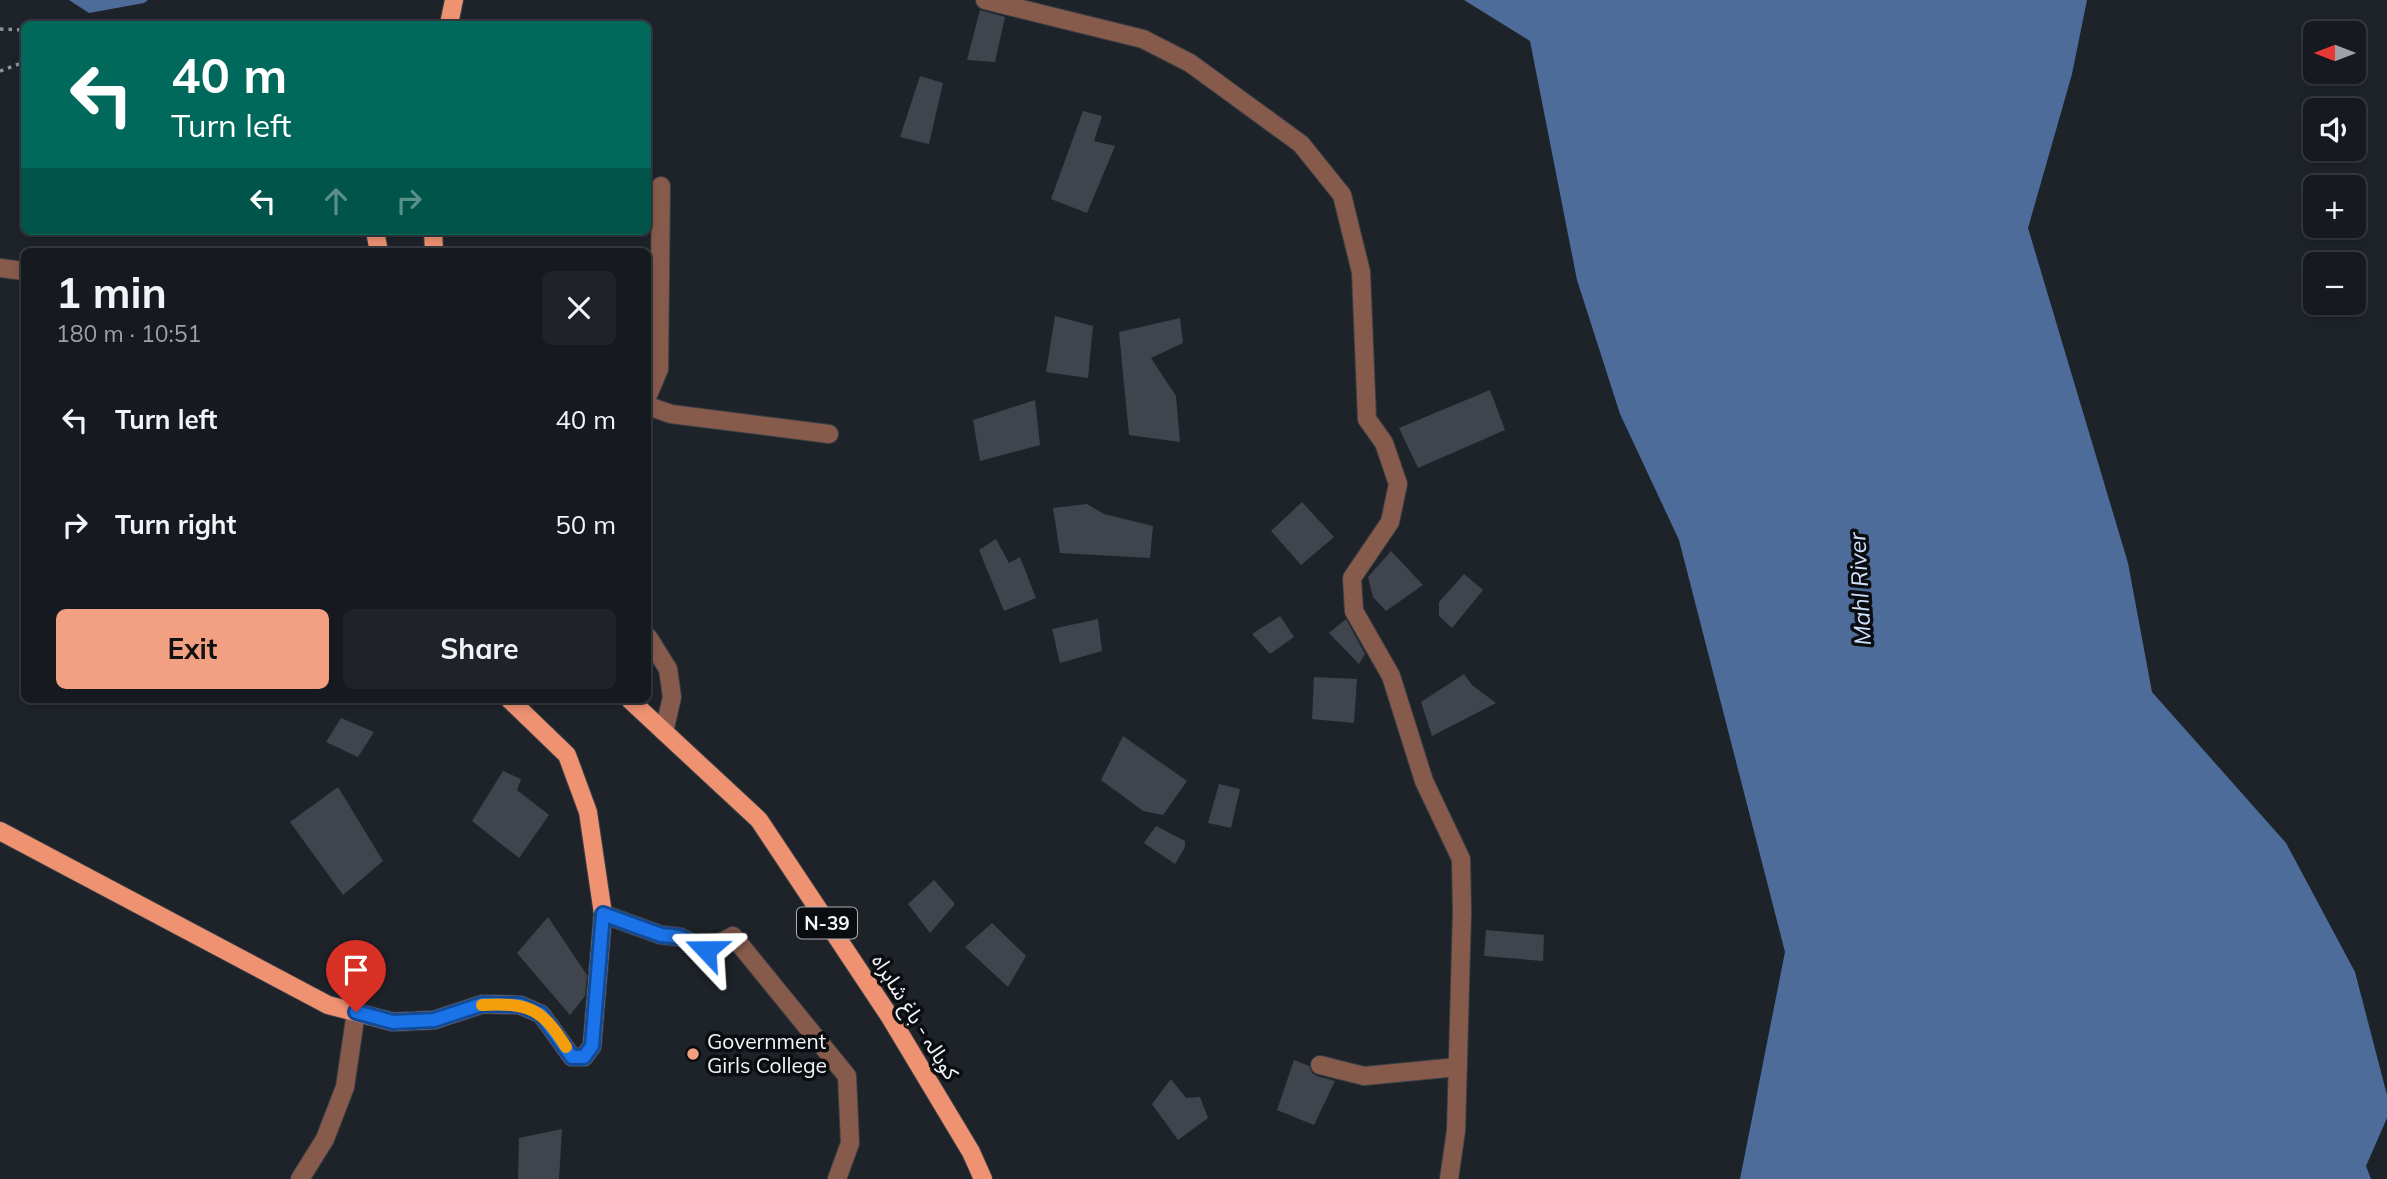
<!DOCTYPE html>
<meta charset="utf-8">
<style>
:root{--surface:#161a20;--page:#1f2329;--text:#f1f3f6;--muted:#9ea1a5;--line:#35383e;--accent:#f39f82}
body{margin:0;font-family:Mulish,"Noto Sans Arabic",sans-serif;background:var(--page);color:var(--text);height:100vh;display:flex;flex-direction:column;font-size:26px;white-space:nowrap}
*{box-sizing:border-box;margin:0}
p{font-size:23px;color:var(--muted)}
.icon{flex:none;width:38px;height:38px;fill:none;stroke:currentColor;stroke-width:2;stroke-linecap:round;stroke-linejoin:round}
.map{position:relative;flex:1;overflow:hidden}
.sheet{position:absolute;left:21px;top:248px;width:630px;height:455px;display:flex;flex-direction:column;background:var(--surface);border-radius:10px;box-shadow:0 4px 10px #0003,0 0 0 2px var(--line)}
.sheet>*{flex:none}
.top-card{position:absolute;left:21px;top:21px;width:630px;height:214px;border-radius:10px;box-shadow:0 4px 10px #0003,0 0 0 2px var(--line);background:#00695c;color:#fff;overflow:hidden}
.needle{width:46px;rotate:270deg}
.fabs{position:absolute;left:2303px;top:21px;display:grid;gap:14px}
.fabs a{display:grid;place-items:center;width:63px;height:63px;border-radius:10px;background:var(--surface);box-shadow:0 4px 10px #0003,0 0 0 2px var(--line);font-size:35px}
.pin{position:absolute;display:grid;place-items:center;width:60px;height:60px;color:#fff;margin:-72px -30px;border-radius:50% 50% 50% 0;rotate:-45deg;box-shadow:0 0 7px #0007}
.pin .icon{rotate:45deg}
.me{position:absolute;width:77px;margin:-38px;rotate:293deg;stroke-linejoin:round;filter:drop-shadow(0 0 5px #0008)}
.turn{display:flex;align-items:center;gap:24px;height:147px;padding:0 35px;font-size:32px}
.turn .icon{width:91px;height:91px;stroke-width:2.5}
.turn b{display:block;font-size:49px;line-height:60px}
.lanes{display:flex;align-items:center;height:66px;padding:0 35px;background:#0003;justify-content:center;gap:35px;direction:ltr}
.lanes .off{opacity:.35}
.round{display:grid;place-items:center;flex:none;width:74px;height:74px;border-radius:10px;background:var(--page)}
.overview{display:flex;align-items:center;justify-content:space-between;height:119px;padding:0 35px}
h1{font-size:42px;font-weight:700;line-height:52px}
.primary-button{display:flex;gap:14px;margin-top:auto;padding:14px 35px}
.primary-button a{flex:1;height:80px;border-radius:10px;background:var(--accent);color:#111;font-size:28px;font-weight:700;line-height:80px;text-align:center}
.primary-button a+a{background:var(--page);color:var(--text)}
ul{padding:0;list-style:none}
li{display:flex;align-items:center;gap:21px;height:105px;padding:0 35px}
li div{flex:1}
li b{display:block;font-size:26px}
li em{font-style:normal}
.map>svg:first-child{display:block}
</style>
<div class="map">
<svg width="2387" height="1179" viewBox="0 0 2387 1179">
<rect width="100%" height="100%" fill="#1e232a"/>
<g fill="#4d6c9a">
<path d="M 69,0 L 148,0 L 144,3 L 89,13 Z"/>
<path d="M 1464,0 L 2087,0 L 2072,74 L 2028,228 L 2128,563 L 2152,692 L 2286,843 L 2355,972 L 2387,1095 L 2387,1118 L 2366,1166 L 2371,1179 L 1740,1179 L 1785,952 L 1679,540 L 1620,414 L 1577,280 L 1530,41 Z"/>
</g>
<g fill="#40454d">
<path d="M 980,10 L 1005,17 L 995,62 L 967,60 Z"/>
<path d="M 920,76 L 943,83 L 929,144 L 900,137 Z"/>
<path d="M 1083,111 L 1102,116 L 1094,141 L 1115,146 L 1087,213 L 1051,199 Z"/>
<path d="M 1055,316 L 1093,326 L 1088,378 L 1046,372 Z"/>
<path d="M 1180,318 L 1183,343 L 1151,358 L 1176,396 L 1180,442 L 1129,435 L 1119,332 Z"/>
<path d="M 1490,390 L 1505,430 L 1418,468 L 1399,428 Z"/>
<path d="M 1035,400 L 1040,445 L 980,461 L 973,420 Z"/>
<path d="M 1302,502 L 1334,537 L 1301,565 L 1271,531 Z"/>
<path d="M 1087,504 L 1104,514 L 1153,526 L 1150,558 L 1060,553 L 1053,508 Z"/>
<path d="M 996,539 L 1009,563 L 1020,557 L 1036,598 L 1004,611 L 979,550 Z"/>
<path d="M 1391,551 L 1423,585 L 1386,611 L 1373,597 L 1368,577 Z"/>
<path d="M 1464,574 L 1483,590 L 1452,628 L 1439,616 L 1439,602 Z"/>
<path d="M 1280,616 L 1294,637 L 1270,654 L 1252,634 Z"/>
<path d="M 1098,619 L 1102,651 L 1060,663 L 1052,629 Z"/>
<path d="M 1346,619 L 1365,654 L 1359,664 L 1329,633 Z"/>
<path d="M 1464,674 L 1472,685 L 1496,703 L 1432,736 L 1421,702 Z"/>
<path d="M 1314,677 L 1357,679 L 1354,723 L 1312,719 Z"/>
<path d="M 341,718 L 374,732 L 358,757 L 326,742 Z"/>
<path d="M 1123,736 L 1187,781 L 1163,815 L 1143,811 L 1101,780 Z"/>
<path d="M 503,771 L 521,779 L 517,790 L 549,815 L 519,858 L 472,821 Z"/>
<path d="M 1219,784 L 1240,789 L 1231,828 L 1208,823 Z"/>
<path d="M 338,787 L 383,861 L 343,895 L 290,822 Z"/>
<path d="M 1156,826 L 1185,841 L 1185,847 L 1175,864 L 1144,843 Z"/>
<path d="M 934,880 L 955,904 L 930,933 L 908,904 Z"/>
<path d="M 548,917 L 587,975 L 585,996 L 570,1015 L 517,953 Z"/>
<path d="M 992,923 L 1026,956 L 1008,987 L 965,947 Z"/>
<path d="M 1486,930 L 1544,935 L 1543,961 L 1484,956 Z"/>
<path d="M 1294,1060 L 1309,1066 L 1312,1073 L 1317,1076 L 1335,1081 L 1314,1125 L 1277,1110 Z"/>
<path d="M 1171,1079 L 1186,1098 L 1200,1097 L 1208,1118 L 1178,1140 L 1152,1104 Z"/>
<path d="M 562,1129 L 559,1179 L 518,1179 L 519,1138 Z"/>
</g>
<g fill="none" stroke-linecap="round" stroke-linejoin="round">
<defs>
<g id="minor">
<path d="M 985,0 L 1143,39 L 1190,63 L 1301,144 L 1342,195 L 1361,272 L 1367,419 L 1384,443 L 1398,484 L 1390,522 L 1352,578 L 1354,611 L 1391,676 L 1424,781 L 1461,859 L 1462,912 L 1456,1131 L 1449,1179"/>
<path d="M 0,268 L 24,271"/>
<path d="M 648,395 L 659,369 L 661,186"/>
<path d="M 648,406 L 671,414 L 829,434"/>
<path d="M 648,637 L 668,669 L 672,697 L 664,732"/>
<path d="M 603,914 L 661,935 L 680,937 L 706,950 L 733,936 L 847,1076 L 850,1143 L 837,1179"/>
<path d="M 1320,1065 L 1364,1076 L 1458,1067"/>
<path d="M 300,1179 L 325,1139 L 345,1087 L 356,1012"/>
</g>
<g id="major">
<path d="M 449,24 L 454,0"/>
<path d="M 375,231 L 379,252"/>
<path d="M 433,231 L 434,252"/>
<path d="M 630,700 L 759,820 L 890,1017 L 971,1152 L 983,1179"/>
<path d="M 0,831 L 328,1005 L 393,1022 L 434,1020 L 483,1004 L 520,1005 L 541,1014 L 572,1057 L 584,1057 L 592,1046 L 603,914 L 588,812 L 567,755 L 510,700"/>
</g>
</defs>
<use href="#minor" stroke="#3c4047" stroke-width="20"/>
<use href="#major" stroke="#3c4047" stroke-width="20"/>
<g stroke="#90949a" stroke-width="3.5" stroke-dasharray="3.5 5" stroke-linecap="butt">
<path d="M 0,29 L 24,30"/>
<path d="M 0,71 L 24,62"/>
</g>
<use href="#minor" stroke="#875b4b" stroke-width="18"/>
<use href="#major" stroke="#ee9272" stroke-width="18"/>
</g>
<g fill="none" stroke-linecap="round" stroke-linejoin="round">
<defs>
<path id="route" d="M 356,1012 L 393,1022 L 434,1020 L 483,1004 L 520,1005 L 541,1014 L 572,1057 L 584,1057 L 592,1046 L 603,914 L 661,935 L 680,937 L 706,950"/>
</defs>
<use href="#route" stroke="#114b97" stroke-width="18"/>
<use href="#route" stroke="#1a73e8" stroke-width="12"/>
<path stroke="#f59e0b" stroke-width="12" d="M 482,1005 C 528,1003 541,1007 566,1047"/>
</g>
<circle fill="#f39f82" stroke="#0a0c0f" stroke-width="2.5" cx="693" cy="1054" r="7"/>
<g text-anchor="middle" stroke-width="7" stroke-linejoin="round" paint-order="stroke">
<rect fill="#0a0c0f" stroke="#acafb4" stroke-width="2" x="797" y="907.5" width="60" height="31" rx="5"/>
<g font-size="19" font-weight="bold" fill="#f2f5fa">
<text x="827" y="930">N-39</text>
</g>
<g font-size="21" fill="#f2f5fa" stroke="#0a0c0f">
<text transform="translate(915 1017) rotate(58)" y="7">کوہالہ - باغ شاہراہ</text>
</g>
<g font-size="21" fill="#f2f5fa" stroke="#0a0c0f" text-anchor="start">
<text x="707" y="1049">Government<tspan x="707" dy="24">Girls College</tspan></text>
</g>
<g font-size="23" font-style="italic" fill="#cfe2ff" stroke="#0a0c0f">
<text transform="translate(1860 589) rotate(-93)" y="8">Mahl River</text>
</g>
</g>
</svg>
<div class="fabs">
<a><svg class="needle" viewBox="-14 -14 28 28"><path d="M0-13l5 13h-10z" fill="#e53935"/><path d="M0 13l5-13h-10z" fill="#9ea1a5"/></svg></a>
<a><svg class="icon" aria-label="sound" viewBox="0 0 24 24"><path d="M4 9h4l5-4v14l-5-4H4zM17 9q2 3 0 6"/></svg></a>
<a>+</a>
<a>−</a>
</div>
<div class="pin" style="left:356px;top:1012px;background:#d93025"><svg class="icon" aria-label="arrive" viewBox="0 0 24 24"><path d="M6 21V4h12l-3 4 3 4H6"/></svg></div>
<svg class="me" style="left:706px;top:950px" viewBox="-20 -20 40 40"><path d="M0-17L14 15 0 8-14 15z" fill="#1a73e8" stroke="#fff" stroke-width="4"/></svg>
<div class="top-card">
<div class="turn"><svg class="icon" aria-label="left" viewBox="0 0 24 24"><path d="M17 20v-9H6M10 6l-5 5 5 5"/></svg><div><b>40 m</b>Turn left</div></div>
<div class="lanes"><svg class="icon" aria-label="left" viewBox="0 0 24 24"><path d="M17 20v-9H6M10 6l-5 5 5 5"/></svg><svg class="icon off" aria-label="ahead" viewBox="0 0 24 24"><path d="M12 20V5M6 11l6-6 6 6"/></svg><svg class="icon off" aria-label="right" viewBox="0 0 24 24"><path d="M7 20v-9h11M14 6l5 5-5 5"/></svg></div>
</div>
<section class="sheet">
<div class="overview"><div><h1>1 min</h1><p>180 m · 10:51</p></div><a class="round"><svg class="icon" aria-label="close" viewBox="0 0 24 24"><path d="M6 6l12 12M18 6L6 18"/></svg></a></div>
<ul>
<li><svg class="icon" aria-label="left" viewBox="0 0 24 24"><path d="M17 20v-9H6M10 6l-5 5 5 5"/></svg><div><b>Turn left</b></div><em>40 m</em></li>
<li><svg class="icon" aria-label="right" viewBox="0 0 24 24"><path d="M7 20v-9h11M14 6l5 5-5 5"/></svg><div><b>Turn right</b></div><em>50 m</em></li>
</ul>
<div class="primary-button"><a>Exit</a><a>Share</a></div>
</section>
</div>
